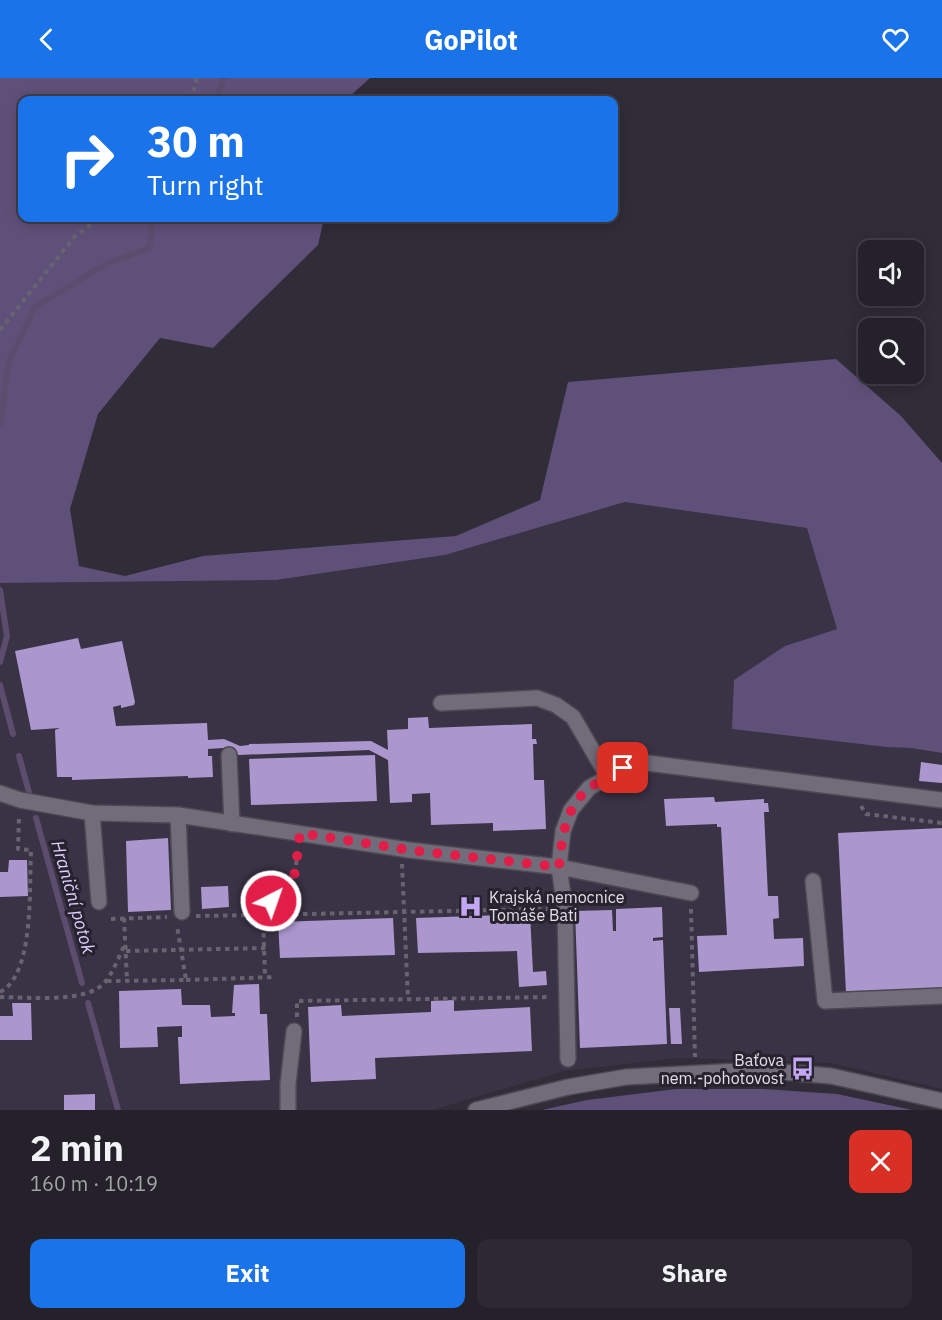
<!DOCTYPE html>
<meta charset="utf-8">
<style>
:root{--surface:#24212a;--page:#2c2932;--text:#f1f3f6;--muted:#a3a3a8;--line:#413e47;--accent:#1a73e8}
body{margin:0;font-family:"IBM Plex Sans",sans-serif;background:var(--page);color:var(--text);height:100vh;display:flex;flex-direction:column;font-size:22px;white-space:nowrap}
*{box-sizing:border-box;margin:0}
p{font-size:20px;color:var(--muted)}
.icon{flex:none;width:33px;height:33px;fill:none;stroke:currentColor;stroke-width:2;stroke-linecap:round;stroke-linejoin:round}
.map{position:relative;height:1032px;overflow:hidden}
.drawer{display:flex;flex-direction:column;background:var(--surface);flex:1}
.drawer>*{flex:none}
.guide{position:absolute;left:18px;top:18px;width:600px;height:126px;border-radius:12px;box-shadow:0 3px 15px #0003,0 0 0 2px var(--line);background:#1a73e8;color:#fff;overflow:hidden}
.buttons{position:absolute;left:858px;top:162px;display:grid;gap:12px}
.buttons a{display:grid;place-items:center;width:66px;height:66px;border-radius:12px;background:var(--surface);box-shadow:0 3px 15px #0003,0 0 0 2px var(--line);font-size:30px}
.pin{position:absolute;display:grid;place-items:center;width:51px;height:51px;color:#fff;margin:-26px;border-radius:12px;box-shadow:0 3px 9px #0006}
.me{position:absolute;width:66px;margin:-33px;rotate:41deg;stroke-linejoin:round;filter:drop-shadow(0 0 4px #0008)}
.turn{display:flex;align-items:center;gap:21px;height:126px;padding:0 30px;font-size:27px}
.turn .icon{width:78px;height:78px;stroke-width:2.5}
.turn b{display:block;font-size:42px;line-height:51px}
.round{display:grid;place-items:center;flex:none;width:63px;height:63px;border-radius:12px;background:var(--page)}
.head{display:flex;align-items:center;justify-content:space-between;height:102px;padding:0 30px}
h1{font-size:36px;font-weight:800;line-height:45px}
.action{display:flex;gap:12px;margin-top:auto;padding:12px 30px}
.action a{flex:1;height:69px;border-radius:12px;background:var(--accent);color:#fff;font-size:24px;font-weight:800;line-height:69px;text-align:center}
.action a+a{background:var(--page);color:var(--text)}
header{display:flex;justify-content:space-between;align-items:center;height:78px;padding:0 30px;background:var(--accent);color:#fff;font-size:27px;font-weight:800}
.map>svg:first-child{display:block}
</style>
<header><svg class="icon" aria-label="back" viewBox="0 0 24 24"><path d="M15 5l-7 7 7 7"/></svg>GoPilot<svg class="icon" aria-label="heart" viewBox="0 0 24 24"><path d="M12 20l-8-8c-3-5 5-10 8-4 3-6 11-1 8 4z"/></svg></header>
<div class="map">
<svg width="942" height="1032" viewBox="0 0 942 1032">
<rect width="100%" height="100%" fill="#302c38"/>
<path fill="#393345" d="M 625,424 L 808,450 L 837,551 L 785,568 L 732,651 L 886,669 L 911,670 L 942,675 L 942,1011 L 831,985 L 679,980 L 564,993 L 433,1032 L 0,1032 L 0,505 L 276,502 L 445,477 Z"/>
<g fill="#5f5079">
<path d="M 0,0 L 370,0 L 350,18 L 349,22 L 22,22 L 22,140 L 324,140 L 318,167 L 213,270 L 160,260 L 98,336 L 70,431 L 79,488 L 125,498 L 203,478 L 456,458 L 540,422 L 568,304 L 836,281 L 901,338 L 942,385 L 942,675 L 911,670 L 886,669 L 732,651 L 734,602 L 785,568 L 837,551 L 807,450 L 625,424 L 445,477 L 276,502 L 0,505 Z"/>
<path d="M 676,1011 L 764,1011 L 837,1016 L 912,1032 L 542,1032 L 587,1022 Z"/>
</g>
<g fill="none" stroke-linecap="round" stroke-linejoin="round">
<g stroke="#5c4d6f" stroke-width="6">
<path d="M 216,22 L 224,0"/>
<path d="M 0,347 L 9,283 L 35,229 L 104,187 L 149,170 L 152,158 L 150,140 L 152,140"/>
<path d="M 0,512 L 7,558 L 0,584"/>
<path d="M 0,607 L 13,656"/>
<path d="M 19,678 L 30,718"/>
<path d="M 36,740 L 82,905"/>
<path d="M 88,925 L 118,1032"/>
</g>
</g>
<g fill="#ab97ce">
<path d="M 78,560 L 81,571 L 122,563 L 135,624 L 134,627 L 121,630 L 121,627 L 113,629 L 116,648 L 207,645 L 208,662 L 224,661 L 240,668 L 249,667 L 249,666 L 371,663 L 388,672 L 387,652 L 408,651 L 408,640 L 428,639 L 429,650 L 532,646 L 532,661 L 536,661 L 537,666 L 533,666 L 534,702 L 544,702 L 546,751 L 493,753 L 493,745 L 431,747 L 430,715 L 412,716 L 412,724 L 390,725 L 388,682 L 369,672 L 239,677 L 223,670 L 208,671 L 208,678 L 212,678 L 213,699 L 188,700 L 188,698 L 72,702 L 72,699 L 57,699 L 55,652 L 60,650 L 31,652 L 15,573 Z"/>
<path d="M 375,677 L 377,723 L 251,727 L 249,681 Z"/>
<path d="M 921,684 L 942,687 L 942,705 L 919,703 Z"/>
<path d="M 714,719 L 715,724 L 764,721 L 764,725 L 768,725 L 769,734 L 764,734 L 768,818 L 778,818 L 779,840 L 773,841 L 774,861 L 803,860 L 804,888 L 699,894 L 697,858 L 727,857 L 721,749 L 717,749 L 717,746 L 666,748 L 664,721 Z"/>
<path d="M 942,750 L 942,910 L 846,915 L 838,755 Z"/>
<path d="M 168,760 L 171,832 L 128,834 L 126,763 Z"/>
<path d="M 9,782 L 27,782 L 28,818 L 0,819 L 0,794 L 8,794 Z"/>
<path d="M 228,808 L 229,829 L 202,831 L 201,809 Z"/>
<path d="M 662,829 L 663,859 L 653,860 L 653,863 L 663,862 L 667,966 L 580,970 L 575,833 L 612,832 L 613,853 L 616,853 L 616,831 Z"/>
<path d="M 530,836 L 533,894 L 546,893 L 547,907 L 519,909 L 517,873 L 418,875 L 416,840 Z"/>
<path d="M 393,840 L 395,877 L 280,880 L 278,844 Z"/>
<path d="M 259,906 L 260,936 L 267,936 L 270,1002 L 180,1006 L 178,959 L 182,959 L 182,948 L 157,949 L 158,969 L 120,970 L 119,913 L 181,911 L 182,927 L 210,927 L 211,939 L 235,938 L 235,935 L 232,935 L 234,907 Z"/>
<path d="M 454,922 L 454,933 L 530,929 L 532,973 L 375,980 L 376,1001 L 311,1004 L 308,929 L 341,927 L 342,938 L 431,934 L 431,923 Z"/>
<path d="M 12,925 L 31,925 L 32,962 L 0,962 L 0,938 L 13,938 Z"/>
<path d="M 669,930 L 680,930 L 682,966 L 671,966 Z"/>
<path d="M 95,1016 L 95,1032 L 64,1032 L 64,1017 Z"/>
</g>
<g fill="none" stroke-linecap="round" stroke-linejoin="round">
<defs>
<g id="minor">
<path d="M 441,625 L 537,620 L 556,627 L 573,639 L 608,699"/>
<path d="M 229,677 L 232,746"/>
<path d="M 0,715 L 20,722 L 92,735 L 178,737 L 409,772 L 559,789 L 691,815"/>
<path d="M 92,735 L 99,824"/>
<path d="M 178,737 L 182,834"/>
<path d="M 813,803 L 825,923 L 942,918"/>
<path d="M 568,981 L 565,831 L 559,789 L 563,753 L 571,732 L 589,710 L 623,690 L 647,685 L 942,722"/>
<path d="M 288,1032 L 288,1006 L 294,953"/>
<path d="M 476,1032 L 568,1009 L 626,999 L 758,992 L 831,998 L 942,1023"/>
</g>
</defs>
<use href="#minor" stroke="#4d4953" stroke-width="18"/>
<g stroke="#68646f" stroke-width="4" stroke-dasharray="4.5 4.5" stroke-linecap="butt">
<path d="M 191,22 L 197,0"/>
<path d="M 0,252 L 75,158 L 100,140"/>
<path d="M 861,728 L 866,736 L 942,745"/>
<path d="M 402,786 L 408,921"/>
<path d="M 691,831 L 695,979"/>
<path d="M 258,837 L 548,831"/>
<path d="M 263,837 L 265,899"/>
<path d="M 196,838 L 258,837 L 295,795 L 298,771"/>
<path d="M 124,840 L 127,902"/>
<path d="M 111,841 L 167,839"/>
<path d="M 126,873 L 267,870"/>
<path d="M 186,902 L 276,899"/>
<path d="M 107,903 L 186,902 L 177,848"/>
<path d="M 0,914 C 35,897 29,806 31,772 L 18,771 L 19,738"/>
<path d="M 0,919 C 27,919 87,926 105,904 C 114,893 119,878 125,866"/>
<path d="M 297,939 L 297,923 L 551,919"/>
</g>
<use href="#minor" stroke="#706c79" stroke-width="15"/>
</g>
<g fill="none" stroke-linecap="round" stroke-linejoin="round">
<path stroke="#e11d48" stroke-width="10" stroke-dasharray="0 18" d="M 271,823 L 295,795 L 300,755 L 409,772 L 559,789 C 562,760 565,727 591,709 C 601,702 613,696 623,690"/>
</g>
<defs>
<symbol id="hospital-bare" viewBox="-9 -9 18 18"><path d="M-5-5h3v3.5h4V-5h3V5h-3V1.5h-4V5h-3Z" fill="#c3a7f2" stroke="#26222e" stroke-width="2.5" paint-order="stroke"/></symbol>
<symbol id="bus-bare" viewBox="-9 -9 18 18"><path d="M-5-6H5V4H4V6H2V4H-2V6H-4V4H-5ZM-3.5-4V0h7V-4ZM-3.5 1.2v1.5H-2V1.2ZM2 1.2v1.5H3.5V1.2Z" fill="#c3a7f2" stroke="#26222e" stroke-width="2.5" paint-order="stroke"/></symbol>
</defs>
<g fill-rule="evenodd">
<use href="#hospital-bare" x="454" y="812" width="33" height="33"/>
<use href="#bus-bare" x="786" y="974" width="33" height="33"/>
</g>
<g text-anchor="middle" stroke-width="6" stroke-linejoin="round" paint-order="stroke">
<g font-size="16" fill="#e2dfe7" stroke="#26222e" text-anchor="start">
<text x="489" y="825">Krajská nemocnice<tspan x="489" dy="18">Tomáše Bati</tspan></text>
<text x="784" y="988" text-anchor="end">Baťova<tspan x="784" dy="18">nem.-pohotovost</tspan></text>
</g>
<g font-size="18" font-style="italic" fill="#decdfd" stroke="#26222e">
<text transform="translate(73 819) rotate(74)" y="6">Hraniční potok</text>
</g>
</g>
</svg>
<div class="buttons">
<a><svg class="icon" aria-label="sound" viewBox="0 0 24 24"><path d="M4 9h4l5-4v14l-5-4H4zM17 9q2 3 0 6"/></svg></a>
<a><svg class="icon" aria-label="search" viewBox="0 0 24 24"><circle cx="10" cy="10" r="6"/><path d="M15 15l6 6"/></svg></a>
</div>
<div class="pin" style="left:623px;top:690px;background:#d93025"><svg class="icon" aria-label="arrive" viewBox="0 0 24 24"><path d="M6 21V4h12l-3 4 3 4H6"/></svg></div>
<svg class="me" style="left:271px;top:823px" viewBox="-20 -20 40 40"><circle r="17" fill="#e11d48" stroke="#fff" stroke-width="3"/><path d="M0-11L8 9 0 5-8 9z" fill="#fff"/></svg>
<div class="guide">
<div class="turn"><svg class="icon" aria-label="right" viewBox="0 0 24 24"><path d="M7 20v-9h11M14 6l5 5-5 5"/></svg><div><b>30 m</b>Turn right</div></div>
</div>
</div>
<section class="drawer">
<div class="head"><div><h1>2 min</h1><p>160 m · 10:19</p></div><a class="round" style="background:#d93025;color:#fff"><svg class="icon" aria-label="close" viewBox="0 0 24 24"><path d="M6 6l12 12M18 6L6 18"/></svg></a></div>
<div class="action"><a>Exit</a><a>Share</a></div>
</section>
